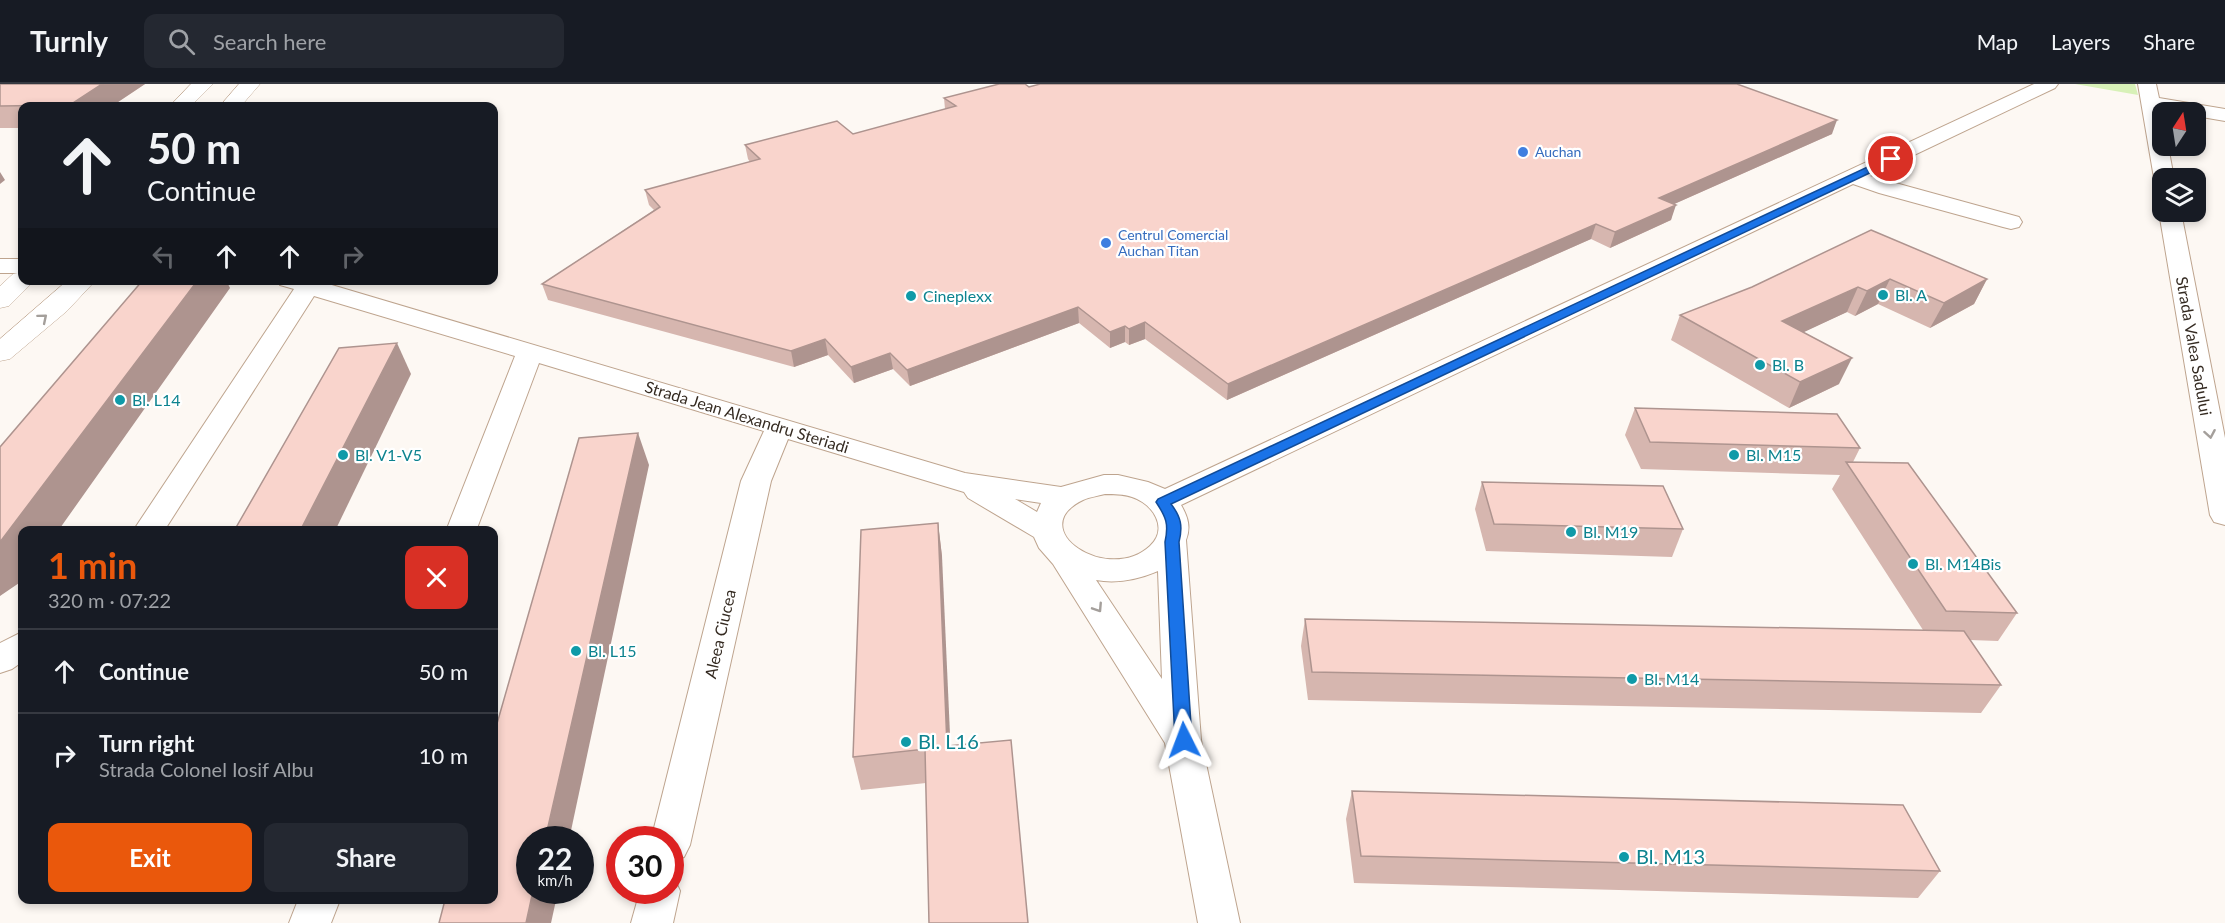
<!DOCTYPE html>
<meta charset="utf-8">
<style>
:root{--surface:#171b24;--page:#242831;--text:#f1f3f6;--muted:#9ea1a6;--line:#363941;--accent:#ea580c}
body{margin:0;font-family:Lato,sans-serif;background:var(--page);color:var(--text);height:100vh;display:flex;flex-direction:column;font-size:22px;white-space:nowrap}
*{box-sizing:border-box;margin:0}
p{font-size:20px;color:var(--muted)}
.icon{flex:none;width:33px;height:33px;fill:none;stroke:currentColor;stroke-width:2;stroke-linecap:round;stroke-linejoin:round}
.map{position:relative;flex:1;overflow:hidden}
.drawer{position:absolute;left:18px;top:442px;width:480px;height:378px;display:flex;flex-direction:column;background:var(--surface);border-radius:12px;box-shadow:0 3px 9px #0003}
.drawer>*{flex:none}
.guide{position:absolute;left:18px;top:18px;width:480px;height:183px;border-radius:12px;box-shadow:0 3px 9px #0003;background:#171b24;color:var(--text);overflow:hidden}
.needle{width:39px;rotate:12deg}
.buttons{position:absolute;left:2152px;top:18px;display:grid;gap:12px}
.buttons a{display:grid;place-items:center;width:54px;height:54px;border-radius:12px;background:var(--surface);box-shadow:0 3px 9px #0003;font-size:30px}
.speed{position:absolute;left:516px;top:742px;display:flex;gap:12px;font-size:30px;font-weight:700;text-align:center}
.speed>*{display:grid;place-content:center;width:78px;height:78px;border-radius:50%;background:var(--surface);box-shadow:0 3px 9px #0003;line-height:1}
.speed small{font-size:15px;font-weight:400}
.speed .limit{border:9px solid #d22;background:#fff;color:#111}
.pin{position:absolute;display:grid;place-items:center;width:51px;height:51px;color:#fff;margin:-26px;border:3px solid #fff;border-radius:50%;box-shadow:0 2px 6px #0007}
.me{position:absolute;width:66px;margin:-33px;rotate:357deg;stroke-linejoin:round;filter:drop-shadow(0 0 4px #0008)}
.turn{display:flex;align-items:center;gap:21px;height:126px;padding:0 30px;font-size:27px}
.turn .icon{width:78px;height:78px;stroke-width:2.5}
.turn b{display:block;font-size:42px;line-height:51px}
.lanes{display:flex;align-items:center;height:57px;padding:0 30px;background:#0003;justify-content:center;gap:30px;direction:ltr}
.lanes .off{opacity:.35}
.round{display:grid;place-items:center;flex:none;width:63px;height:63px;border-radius:12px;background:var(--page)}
.headline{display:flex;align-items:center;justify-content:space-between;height:102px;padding:0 30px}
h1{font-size:36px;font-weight:700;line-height:45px;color:var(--accent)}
.primary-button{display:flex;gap:12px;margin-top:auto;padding:12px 30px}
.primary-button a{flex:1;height:69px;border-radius:12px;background:var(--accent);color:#fff;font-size:24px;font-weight:700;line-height:69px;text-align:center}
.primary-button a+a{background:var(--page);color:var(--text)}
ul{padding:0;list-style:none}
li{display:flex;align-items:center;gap:18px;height:84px;padding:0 30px;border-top:2px solid var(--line)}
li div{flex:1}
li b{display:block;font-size:22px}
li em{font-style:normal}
header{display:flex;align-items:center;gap:36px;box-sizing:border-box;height:84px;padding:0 30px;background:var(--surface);border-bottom:2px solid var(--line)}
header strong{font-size:28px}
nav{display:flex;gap:33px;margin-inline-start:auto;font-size:21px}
.search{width:420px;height:54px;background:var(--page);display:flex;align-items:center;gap:15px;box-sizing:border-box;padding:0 21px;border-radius:12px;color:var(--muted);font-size:22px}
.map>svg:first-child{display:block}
</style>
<header>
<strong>Turnly</strong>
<div class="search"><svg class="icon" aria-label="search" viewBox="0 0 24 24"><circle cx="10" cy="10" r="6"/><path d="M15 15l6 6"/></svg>Search here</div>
<nav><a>Map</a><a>Layers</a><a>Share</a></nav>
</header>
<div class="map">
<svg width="2225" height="839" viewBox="0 0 2225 839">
<rect width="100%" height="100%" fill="#fdf8f3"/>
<path fill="#d8f1b8" d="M 2075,0 L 2135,0 L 2138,11 Z"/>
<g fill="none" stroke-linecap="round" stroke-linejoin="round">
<defs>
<g id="minor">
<path d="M 2034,0 L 2058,0 L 2055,4 L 1870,92 L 2019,133 L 2022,138 L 2019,143 L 2011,145 L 2003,143 L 1879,109 L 1853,100 L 1181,421 C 1188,433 1191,443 1186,456 L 1201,656 L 1240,839 L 1198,839 L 1165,659 L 1053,480 L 1039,464 L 1034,453 L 968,414 L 964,408 L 788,355 L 771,397 L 690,761 L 684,773 L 670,778 L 670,756 L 651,756 L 741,397 L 764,347 L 539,279 L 476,447 L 446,447 L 515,272 L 314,212 L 164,447 L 133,447 L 294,205 L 280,201 L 277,196 L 315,196 L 965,389 L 1061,403 L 1104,391 L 1118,391 L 1148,398 L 1165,405 ZM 1105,410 C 1114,410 1124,410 1132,413 C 1153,420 1169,444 1150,462 C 1108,501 1023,445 1083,416 C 1090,413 1098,412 1105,410 ZM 1015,415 L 1041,419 L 1037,428 ZM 1158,487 L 1162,595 L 1096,496 C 1117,500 1139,495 1158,487 Z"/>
<path d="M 2138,0 L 2156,0 L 2159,14 L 2225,25 L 2225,37 L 2196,32 L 2196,28 L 2161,26 L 2163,62 L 2168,62 L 2174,94 L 2163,94 L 2163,100 L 2157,98 L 2154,94 Z"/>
<path d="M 2163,123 L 2163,128 L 2181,128 L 2225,354 L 2225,441 L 2214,438 L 2210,431 L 2159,128 Z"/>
<rect x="0" y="175" width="22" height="14"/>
<path d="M 22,548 L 22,578 L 12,585 L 0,589 L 0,559 Z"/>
<path d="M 670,793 L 674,794 L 680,807 L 673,839 L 631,839 L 640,807 L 670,807 Z"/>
<path d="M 298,816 L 340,816 L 331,839 L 289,839 Z"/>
</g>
<g id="secondary">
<path d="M 191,0 L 213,0 L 191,22 L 170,22 Z"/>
<path d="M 239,0 L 260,0 L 241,22 L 220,22 Z"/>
<path d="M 22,188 L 22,196 L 35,196 L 9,222 L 0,224 L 0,202 L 13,190 Z"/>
<path d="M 68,196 L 96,196 L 67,227 L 10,275 L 0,277 L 0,255 Z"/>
</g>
</defs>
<use href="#minor" stroke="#bea48e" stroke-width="2"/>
<use href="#secondary" stroke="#bea48e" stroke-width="1"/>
<use href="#minor" fill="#fff" fill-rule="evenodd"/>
<use href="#secondary" fill="#fff" fill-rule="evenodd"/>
</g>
<g fill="#d6b6af">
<path d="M 0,0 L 145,0 L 112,22 L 22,22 L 22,44 L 0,44 Z"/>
<path d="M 1029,3 L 1832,50 L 1674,120 L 1671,136 L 1610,164 L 1591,155 L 1227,316 L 1145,255 L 1129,261 L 1125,258 L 1110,264 L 1079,239 L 910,302 L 893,285 L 854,299 L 828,271 L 794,283 L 548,216 L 542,200 L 654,126 L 649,121 L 645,106 L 750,78 L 748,75 L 745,61 L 853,50 L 945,25 L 944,14 Z"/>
<path d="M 1871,146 L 1987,195 L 1974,220 L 1930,244 L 1878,220 L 1855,232 L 1847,228 L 1803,248 L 1839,300 L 1789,324 L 1671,256 L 1680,231 L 1752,203 Z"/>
<path d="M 1635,324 L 1860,364 L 1853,378 L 2017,529 L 1998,557 L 1970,556 L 2001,601 L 1981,629 L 1308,616 L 1301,562 L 1305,535 L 1923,546 L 1832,405 L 1840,391 L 1641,385 L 1625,351 Z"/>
<path d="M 1482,398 L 1683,445 L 1672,473 L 1486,467 L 1475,425 Z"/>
<path d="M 938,439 L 942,472 L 926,699 L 861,706 L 853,673 Z"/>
<path d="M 1352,707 L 1940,787 L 1918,814 L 1354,799 L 1346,735 Z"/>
</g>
<g fill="#ae948f">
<path d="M 102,0 L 145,0 L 112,22 L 71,22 L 70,21 Z"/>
<path d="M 1837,36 L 1832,50 L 1654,129 L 1659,114 Z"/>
<path d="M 0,88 L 5,96 L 0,100 Z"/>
<path d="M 1676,121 L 1671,136 L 1610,164 L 1615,148 Z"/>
<path d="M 1596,140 L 1591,155 L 1227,316 L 1228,300 Z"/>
<path d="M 1890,195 L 1878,220 L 1855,232 L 1867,207 Z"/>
<path d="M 1987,195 L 1974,220 L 1930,244 L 1944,219 Z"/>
<path d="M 198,196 L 226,196 L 230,204 L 58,447 L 22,447 L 22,497 L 0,512 L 0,458 Z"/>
<path d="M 1858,203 L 1847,228 L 1772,263 L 1782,237 Z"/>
<path d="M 1078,223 L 1079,239 L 910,302 L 907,286 Z"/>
<path d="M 1145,238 L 1145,255 L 1129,261 L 1129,245 Z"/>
<path d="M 1125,242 L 1125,258 L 1110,264 L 1110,248 Z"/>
<path d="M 825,255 L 828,271 L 794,283 L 791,267 Z"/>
<path d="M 397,259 L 411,290 L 335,447 L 300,447 Z"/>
<path d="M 890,269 L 893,285 L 854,299 L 851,283 Z"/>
<path d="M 1852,274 L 1839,300 L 1789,324 L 1800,298 Z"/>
<path d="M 638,349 L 649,381 L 569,756 L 545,756 Z"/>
<path d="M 938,439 L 942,472 L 952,695 L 947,662 Z"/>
<path d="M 533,807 L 558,807 L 551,839 L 526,839 Z"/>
</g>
<g fill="#f9d4cc" stroke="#ae948f" stroke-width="1.5">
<path d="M 0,0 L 102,0 L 70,21 L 0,22 Z"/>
<path d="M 999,0 L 1025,0 L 1029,3 L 1040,0 L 1737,0 L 1837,36 L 1659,114 L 1676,121 L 1615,148 L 1596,140 L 1228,300 L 1145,238 L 1129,245 L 1125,242 L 1110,248 L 1078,223 L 907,286 L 890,269 L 851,283 L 825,255 L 791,267 L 542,200 L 660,123 L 645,106 L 760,75 L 745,61 L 837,37 L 853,50 L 956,22 L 944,14 Z"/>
<path d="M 1871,146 L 1987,195 L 1944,219 L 1890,195 L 1867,207 L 1858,203 L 1782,237 L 1852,274 L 1800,298 L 1680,231 L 1752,203 Z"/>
<path d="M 143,196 L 198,196 L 0,458 L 0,363 Z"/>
<path d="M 397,259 L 300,447 L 234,447 L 339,264 Z"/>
<path d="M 1635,324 L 1837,330 L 1860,364 L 1650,358 Z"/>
<path d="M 638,349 L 545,756 L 530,756 L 530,807 L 533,807 L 526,839 L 439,839 L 445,816 L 494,816 L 494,650 L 579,354 Z"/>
<path d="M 1846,378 L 1908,379 L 2017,529 L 1946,527 Z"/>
<path d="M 1482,398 L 1663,402 L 1683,445 L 1494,440 Z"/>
<path d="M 938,439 L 947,662 L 1011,656 L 1028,839 L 929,839 L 925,665 L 853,673 L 861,446 Z"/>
<path d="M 1305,535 L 1964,547 L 2001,601 L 1312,588 Z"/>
<path d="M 1352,707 L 1903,721 L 1940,787 L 1361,772 Z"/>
</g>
<defs><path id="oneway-chevron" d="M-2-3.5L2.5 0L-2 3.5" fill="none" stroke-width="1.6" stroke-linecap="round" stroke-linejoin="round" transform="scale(1.5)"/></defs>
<g stroke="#a49f9b">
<use href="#oneway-chevron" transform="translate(43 234) rotate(-40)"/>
<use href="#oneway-chevron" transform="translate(2210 350) rotate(80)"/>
<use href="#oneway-chevron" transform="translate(1098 524) rotate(57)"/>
</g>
<path fill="#1a73e8" stroke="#114b97" stroke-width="1.5" d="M 1891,72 L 1895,73 L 1895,77 L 1171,420 C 1181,433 1183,442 1179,458 L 1192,656 L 1189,661 L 1184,663 L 1178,661 L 1175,656 L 1165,458 C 1169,440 1166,433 1156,418 L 1158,415 Z"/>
<g fill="#3f7fe0" stroke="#fff" stroke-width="2">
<circle cx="1523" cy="68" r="6"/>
<circle cx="1106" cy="159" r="6"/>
</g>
<g fill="#0f9aa8" stroke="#fff" stroke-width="2">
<circle cx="1883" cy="211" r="6"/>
<circle cx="911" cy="212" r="6"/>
<circle cx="1760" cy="281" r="6"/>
<circle cx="120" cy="316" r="6"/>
<circle cx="343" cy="371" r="6"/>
<circle cx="1734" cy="371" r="6"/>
<circle cx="1571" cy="448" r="6"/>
<circle cx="1913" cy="480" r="6"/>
<circle cx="576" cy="567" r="6"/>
<circle cx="1632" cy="595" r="6"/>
<circle cx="906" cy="658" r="6"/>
<circle cx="1624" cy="773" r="6"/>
</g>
<g text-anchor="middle" stroke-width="4.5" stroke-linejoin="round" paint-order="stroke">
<g font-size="14" fill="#366cbe" stroke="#fff" text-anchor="start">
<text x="1535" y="73">Auchan</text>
<text x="1118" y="156">Centrul Comercial<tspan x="1118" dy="16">Auchan Titan</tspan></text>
</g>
<g font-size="16" fill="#0d838f" stroke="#fff" text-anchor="start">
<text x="1895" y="217">Bl. A</text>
<text x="923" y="218">Cineplexx</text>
<text x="1772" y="287">Bl. B</text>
<text x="132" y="322">Bl. L14</text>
<text x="355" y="377">Bl. V1-V5</text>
<text x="1746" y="377">Bl. M15</text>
<text x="1583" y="454">Bl. M19</text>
<text x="1925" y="486">Bl. M14Bis</text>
<text x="588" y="573">Bl. L15</text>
<text x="1644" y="601">Bl. M14</text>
</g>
<g font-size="16" fill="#342a21" stroke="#fff">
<text transform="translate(2194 262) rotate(80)" y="6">Strada Valea Sadului</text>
<text transform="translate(747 333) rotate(17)" y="6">Strada Jean Alexandru Steriadi</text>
<text transform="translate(720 550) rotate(-77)" y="6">Aleea Ciucea</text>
</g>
<g font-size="20" fill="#0d838f" stroke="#fff" text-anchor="start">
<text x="918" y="665">Bl. L16</text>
<text x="1636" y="780">Bl. M13</text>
</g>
</g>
</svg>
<div class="buttons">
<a><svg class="needle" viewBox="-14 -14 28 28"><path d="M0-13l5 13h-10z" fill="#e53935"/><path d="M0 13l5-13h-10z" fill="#9ea1a6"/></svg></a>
<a><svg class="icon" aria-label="layers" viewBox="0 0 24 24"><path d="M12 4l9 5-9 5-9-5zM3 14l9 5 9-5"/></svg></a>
</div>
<div class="speed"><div>22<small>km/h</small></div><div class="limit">30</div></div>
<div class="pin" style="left:1891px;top:75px;background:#d93025"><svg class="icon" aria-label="arrive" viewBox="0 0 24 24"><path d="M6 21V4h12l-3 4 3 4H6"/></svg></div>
<svg class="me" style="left:1184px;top:656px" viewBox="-20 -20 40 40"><path d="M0-17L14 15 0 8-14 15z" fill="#1a73e8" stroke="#fff" stroke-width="4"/></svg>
<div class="guide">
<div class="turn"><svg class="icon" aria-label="ahead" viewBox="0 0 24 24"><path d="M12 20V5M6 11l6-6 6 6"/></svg><div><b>50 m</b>Continue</div></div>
<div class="lanes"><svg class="icon off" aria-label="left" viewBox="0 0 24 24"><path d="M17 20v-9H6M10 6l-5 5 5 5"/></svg><svg class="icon" aria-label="ahead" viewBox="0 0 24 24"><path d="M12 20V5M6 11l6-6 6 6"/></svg><svg class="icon" aria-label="ahead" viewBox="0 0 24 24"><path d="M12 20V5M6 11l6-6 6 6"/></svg><svg class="icon off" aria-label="right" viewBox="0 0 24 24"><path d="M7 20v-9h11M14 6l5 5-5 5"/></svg></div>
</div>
<section class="drawer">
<div class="headline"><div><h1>1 min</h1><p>320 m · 07:22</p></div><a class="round" style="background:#d93025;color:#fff"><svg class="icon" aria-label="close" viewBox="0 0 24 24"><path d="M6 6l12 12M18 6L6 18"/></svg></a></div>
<ul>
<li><svg class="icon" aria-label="ahead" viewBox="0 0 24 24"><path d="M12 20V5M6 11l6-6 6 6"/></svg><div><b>Continue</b></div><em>50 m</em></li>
<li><svg class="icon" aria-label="right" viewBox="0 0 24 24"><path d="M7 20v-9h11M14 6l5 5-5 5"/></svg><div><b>Turn right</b><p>Strada Colonel Iosif Albu</p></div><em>10 m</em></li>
</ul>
<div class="primary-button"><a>Exit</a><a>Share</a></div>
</section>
</div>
